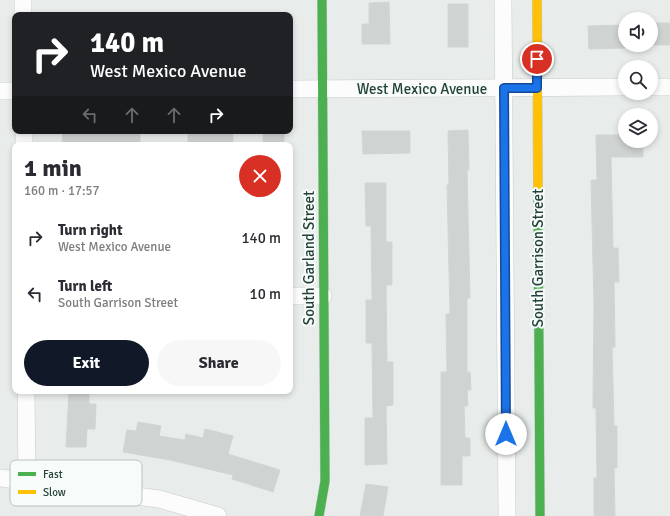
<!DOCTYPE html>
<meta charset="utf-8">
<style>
:root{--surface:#fff;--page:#f7f7f7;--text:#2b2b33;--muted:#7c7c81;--accent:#111827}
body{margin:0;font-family:Signika,sans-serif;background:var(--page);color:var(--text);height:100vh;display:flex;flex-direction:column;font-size:15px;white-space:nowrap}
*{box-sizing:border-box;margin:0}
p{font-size:13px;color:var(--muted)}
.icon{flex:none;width:22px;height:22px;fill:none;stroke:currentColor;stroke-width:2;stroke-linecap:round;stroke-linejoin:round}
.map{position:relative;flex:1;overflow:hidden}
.panel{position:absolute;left:12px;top:142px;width:281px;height:252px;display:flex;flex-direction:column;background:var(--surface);border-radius:8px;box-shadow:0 2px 6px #0003}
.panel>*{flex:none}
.guide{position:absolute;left:12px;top:12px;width:281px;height:122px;border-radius:8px;box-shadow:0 2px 6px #0003;background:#202124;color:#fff;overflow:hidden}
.controls{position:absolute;left:618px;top:12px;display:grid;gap:8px}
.controls a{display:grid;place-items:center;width:40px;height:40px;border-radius:50%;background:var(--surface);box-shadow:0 2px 6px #0003;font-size:20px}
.pin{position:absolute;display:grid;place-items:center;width:34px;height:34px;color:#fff;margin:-17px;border:2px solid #fff;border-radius:50%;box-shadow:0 1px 4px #0007}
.me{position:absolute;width:44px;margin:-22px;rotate:0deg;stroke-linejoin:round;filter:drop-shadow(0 0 3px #0008)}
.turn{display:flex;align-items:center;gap:14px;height:84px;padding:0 12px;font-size:18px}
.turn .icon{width:52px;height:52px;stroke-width:2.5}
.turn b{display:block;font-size:28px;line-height:34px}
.lanes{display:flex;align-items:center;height:38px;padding:0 12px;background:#0003;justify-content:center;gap:20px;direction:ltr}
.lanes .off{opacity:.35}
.round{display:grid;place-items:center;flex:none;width:42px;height:42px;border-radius:21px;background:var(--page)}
.overview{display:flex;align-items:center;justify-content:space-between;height:68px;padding:0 12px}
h1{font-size:24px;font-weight:700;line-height:30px}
.cta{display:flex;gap:8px;margin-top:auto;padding:8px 12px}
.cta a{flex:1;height:46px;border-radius:24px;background:var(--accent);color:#fff;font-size:16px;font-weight:700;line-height:46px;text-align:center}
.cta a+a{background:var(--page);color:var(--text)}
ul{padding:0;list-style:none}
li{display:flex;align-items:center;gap:12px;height:56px;padding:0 12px}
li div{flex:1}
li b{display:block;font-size:15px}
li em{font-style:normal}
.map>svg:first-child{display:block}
</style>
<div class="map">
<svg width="670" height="516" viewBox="0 0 670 516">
<rect width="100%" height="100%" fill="#e8edeb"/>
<g fill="#cfd4d2" stroke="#d1d6d4">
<path d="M 389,2 L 390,44 L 362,44 L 362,24 L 369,24 L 369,3 Z"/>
<rect x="448" y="4" width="20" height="43"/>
<path d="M 653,23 L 670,23 L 670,45 L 654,45 Z"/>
<path d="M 625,25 L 625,48 L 589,49 L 588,26 Z"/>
<path d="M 468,130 L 469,170 L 467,170 L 470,298 L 467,298 L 467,372 L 470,372 L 471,390 L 467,390 L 468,406 L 464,406 L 465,438 L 470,438 L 470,456 L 462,456 L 462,485 L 441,485 L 441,372 L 447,372 L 446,314 L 450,314 L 447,185 L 449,185 L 448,131 Z"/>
<path d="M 63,131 L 140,132 L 140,145 L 62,145 Z"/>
<rect x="188" y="131" width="45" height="14"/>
<path d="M 362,131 L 410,131 L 410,153 L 363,154 Z"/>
<rect x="263" y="132" width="21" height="13"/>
<path d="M 596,135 L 625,135 L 625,141 L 643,141 L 643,157 L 611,157 L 613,248 L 618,248 L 619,282 L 614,282 L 615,347 L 612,347 L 614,426 L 617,426 L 617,468 L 614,468 L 615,516 L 594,516 L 594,478 L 597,478 L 596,408 L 593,408 L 594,305 L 591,180 L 597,180 Z"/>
<path d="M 365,183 L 386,183 L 386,242 L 392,242 L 392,285 L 386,285 L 387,362 L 393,362 L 393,405 L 386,406 L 387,464 L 365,465 L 365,418 L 373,418 L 372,343 L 366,343 L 366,300 L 372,300 L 371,226 L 366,226 Z"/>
<path d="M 69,391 L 89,391 L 89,404 L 96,404 L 95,429 L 87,429 L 86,447 L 66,447 Z"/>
<path d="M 138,422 L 161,426 L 159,436 L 185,440 L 186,434 L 203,438 L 205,429 L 233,436 L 228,454 L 280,470 L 273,492 L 232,479 L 233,475 L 170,460 L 123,452 L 127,430 L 136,431 Z"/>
<path d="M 366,484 L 388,487 L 383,516 L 360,516 Z"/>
</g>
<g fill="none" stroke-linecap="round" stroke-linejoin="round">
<defs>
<g id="street">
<path d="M 23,0 L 23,15"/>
<path d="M 503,0 L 507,516"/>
<path d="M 651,87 L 670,87"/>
<path d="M 290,89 L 625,87"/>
<path d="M 0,91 L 15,91"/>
<path d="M 24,131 L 24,145"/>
<path d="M 290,296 L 323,296"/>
<path d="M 26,391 L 27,482"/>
<path d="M 0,478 L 159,499 L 218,516"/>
</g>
<g id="fast">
<path d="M 538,195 L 540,516"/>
<path d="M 319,516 L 325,481 L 322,0"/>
</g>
<path id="slow" d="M 537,0 L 538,195"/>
</defs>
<use href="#street" stroke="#c5cac8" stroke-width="18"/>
<use href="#fast" stroke="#c3cbc8" stroke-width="10"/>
<use href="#slow" stroke="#c3cbc8" stroke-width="10"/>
<use href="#street" stroke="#fcfcfc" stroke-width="17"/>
<use href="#fast" stroke="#4caf50" stroke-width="9"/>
<use href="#slow" stroke="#ffc107" stroke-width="9"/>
</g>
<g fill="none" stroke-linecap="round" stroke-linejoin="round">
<defs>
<path id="route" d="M 506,434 L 504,88 L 537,88 L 537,59"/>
</defs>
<use href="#route" stroke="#114b97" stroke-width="10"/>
<use href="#route" stroke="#1a73e8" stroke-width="7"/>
</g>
<g text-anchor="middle" stroke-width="4" stroke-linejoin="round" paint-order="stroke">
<g font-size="15" fill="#24423a" stroke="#f7fbf9">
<text x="422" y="94">West Mexico Avenue</text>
<text transform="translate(309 258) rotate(-90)" y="5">South Garland Street</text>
<text transform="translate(538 258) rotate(-90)" y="5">South Garrison Street</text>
</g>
</g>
<rect x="10" y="460" width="132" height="46" rx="6" fill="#f7fbf9" stroke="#b8c4c0" stroke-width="1"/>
<rect x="18" y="472" width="18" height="4" fill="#4caf50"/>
<rect x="18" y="490" width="18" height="4" fill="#ffc107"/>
<g font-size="11" fill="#24423a">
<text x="43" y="478">Fast</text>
<text x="43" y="496">Slow</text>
</g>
</svg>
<div class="controls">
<a><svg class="icon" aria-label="sound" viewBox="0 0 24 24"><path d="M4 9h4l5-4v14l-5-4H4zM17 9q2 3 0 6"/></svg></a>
<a><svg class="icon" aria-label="search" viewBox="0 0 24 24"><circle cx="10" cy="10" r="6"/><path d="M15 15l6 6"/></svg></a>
<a><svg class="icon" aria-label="layers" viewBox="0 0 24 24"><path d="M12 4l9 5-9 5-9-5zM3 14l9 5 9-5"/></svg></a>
</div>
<div class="pin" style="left:537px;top:59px;background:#d93025"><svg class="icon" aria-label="arrive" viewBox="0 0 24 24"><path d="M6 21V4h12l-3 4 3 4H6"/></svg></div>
<svg class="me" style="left:506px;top:434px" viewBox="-20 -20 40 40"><circle r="19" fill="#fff"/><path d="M0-13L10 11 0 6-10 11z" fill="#1a73e8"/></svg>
<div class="guide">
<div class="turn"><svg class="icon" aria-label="right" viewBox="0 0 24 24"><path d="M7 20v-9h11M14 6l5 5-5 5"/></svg><div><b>140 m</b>West Mexico Avenue</div></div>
<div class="lanes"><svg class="icon off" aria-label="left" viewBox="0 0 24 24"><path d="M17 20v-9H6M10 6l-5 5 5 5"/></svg><svg class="icon off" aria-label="ahead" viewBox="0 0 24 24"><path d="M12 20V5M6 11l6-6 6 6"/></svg><svg class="icon off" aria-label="ahead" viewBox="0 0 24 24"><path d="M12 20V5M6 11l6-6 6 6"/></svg><svg class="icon" aria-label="right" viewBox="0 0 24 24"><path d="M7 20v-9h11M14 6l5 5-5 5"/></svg></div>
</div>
<section class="panel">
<div class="overview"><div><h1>1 min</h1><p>160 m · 17:57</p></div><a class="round" style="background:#d93025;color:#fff"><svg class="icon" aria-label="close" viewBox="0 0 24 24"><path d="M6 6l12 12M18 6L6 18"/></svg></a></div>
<ul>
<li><svg class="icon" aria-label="right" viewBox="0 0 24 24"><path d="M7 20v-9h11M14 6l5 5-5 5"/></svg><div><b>Turn right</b><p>West Mexico Avenue</p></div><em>140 m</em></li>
<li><svg class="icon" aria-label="left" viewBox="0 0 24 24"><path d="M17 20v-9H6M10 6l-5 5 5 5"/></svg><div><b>Turn left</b><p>South Garrison Street</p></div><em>10 m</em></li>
</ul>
<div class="cta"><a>Exit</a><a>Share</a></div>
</section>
</div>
